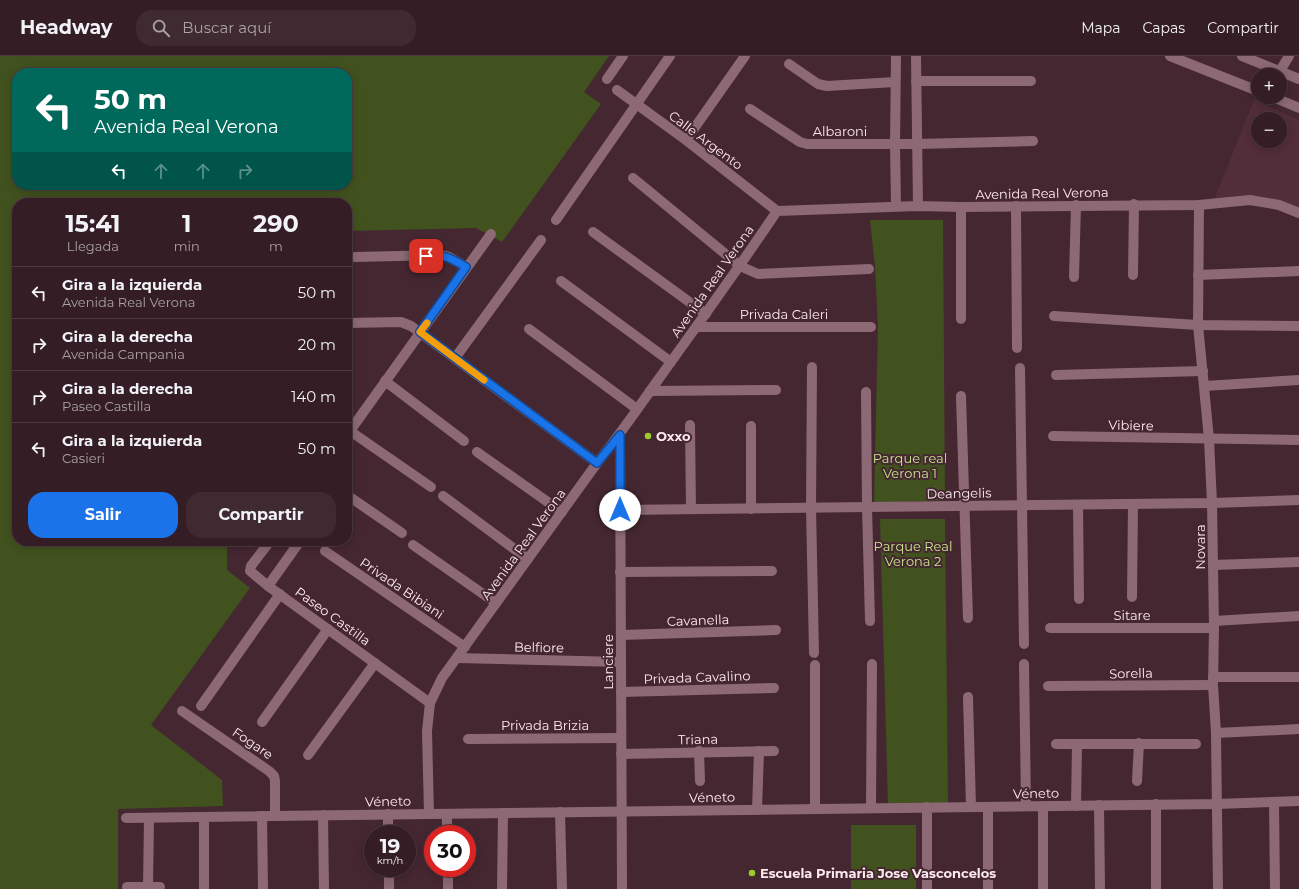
<!DOCTYPE html>
<html lang="es">
<meta charset="utf-8">
<style>
:root{--surface:#341d25;--page:#3f2a32;--text:#f1f3f6;--muted:#a9a2a7;--line:#4e3b42;--accent:#1a73e8}
body{margin:0;font-family:Montserrat,sans-serif;background:var(--page);color:var(--text);height:100vh;display:flex;flex-direction:column;font-size:15px;white-space:nowrap}
*{box-sizing:border-box;margin:0}
p{font-size:13px;color:var(--muted)}
.icon{flex:none;width:22px;height:22px;fill:none;stroke:currentColor;stroke-width:2;stroke-linecap:round;stroke-linejoin:round}
.map{position:relative;flex:1;overflow:hidden}
.side{position:absolute;left:12px;top:142px;width:340px;height:348px;display:flex;flex-direction:column;background:var(--surface);border-radius:16px;box-shadow:0 2px 10px #0003,0 0 0 1px var(--line)}
.side>*{flex:none}
.top-card{position:absolute;left:12px;top:12px;width:340px;height:122px;border-radius:16px;box-shadow:0 2px 10px #0003,0 0 0 1px var(--line);background:#00695c;color:#fff;overflow:hidden}
.buttons{position:absolute;left:1251px;top:12px;display:grid;gap:8px}
.buttons a{display:grid;place-items:center;width:36px;height:36px;border-radius:50%;background:var(--surface);box-shadow:0 2px 10px #0003,0 0 0 1px var(--line);font-size:20px}
.speed{position:absolute;left:364px;top:769px;display:flex;gap:8px;font-size:20px;font-weight:700;text-align:center}
.speed>*{display:grid;place-content:center;width:52px;height:52px;border-radius:50%;background:var(--surface);box-shadow:0 2px 10px #0003,0 0 0 1px var(--line);line-height:1}
.speed small{font-size:10px;font-weight:400}
.speed .limit{border:6px solid #d22;background:#fff;color:#111}
.pin{position:absolute;display:grid;place-items:center;width:34px;height:34px;color:#fff;margin:-17px;border-radius:8px;box-shadow:0 2px 6px #0006}
.me{position:absolute;width:44px;margin:-22px;rotate:0deg;stroke-linejoin:round;filter:drop-shadow(0 0 3px #0008)}
.turn{display:flex;align-items:center;gap:14px;height:84px;padding:0 16px;font-size:18px}
.turn .icon{width:52px;height:52px;stroke-width:2.5}
.turn b{display:block;font-size:28px;line-height:34px}
.lanes{display:flex;align-items:center;height:38px;padding:0 16px;background:#0003;justify-content:center;gap:20px;direction:ltr}
.lanes .off{opacity:.35}
.eta{display:flex;justify-content:space-evenly;align-items:center;height:68px;text-align:center}
.eta b{font-size:24px;font-weight:700;line-height:28px}
.button{display:flex;gap:8px;margin-top:auto;padding:8px 16px}
.button a{flex:1;height:46px;border-radius:16px;background:var(--accent);color:#fff;font-size:16px;font-weight:700;line-height:46px;text-align:center}
.button a+a{background:var(--page);color:var(--text)}
ul{padding:0;list-style:none}
li{display:flex;align-items:center;gap:12px;height:52px;padding:0 16px;border-top:1px solid var(--line)}
li div{flex:1}
li b{display:block;font-size:15px}
li em{font-style:normal}
header{display:flex;align-items:center;gap:24px;box-sizing:border-box;height:56px;padding:0 20px;background:var(--surface);border-bottom:1px solid var(--line)}
header strong{font-size:19px}
nav{display:flex;gap:22px;margin-inline-start:auto;font-size:14px}
.search{width:280px;height:36px;background:var(--page);display:flex;align-items:center;gap:10px;box-sizing:border-box;padding:0 14px;border-radius:16px;color:var(--muted);font-size:15px}
.map>svg:first-child{display:block}
</style>
<header>
<strong>Headway</strong>
<div class="search"><svg class="icon" aria-label="search" viewBox="0 0 24 24"><circle cx="10" cy="10" r="6"/><path d="M15 15l6 6"/></svg>Buscar aquí</div>
<nav><a>Mapa</a><a>Capas</a><a>Compartir</a></nav>
</header>
<div class="map">
<svg width="1299" height="833" viewBox="0 0 1299 833">
<rect width="100%" height="100%" fill="#452731"/>
<path fill="#522d3a" fill-rule="evenodd" d="M 1254,44 L 1299,64 L 1299,153 L 1214,144 ZM 1258,63 L 1280,63 L 1280,85 L 1258,85 Z"/>
<g fill="#41521e" fill-rule="evenodd">
<path d="M 0,0 L 609,0 L 584,36 L 601,48 L 502,186 L 476,172 L 347,175 L 347,147 L 17,147 L 17,485 L 227,485 L 227,514 L 250,532 L 151,669 L 222,724 L 223,750 L 118,753 L 118,833 L 0,833 ZM 17,17 L 347,17 L 347,129 L 17,129 Z"/>
<path d="M 870,164 L 943,164 L 945,444 L 874,447 L 878,271 L 875,210 Z"/>
<path d="M 880,463 L 945,463 L 948,747 L 888,749 Z"/>
<rect x="851" y="769" width="65" height="64"/>
</g>
<g fill="none" stroke-linecap="round" stroke-linejoin="round">
<g stroke="#8c6974" stroke-width="10">
<path d="M 916,0 L 918,150"/>
<path d="M 1170,0 L 1258,35"/>
<path d="M 1242,0 L 1299,23"/>
<path d="M 789,8 L 818,28 L 827,30 L 895,26"/>
<path d="M 1280,15 L 1289,0"/>
<path d="M 607,23 L 623,0"/>
<path d="M 916,25 L 1031,25"/>
<path d="M 617,34 L 686,84 L 777,155"/>
<path d="M 1273,41 L 1299,52"/>
<path d="M 750,53 L 800,86 L 807,88 L 917,88 L 1033,85"/>
<path d="M 686,84 L 745,0"/>
<path d="M 633,122 L 740,210 L 758,218 L 869,213"/>
<path d="M 1199,149 L 1198,269 L 1209,383 L 1212,447 L 1214,572 L 1213,629 L 1216,677 L 1218,833"/>
<path d="M 896,150 L 895,88 L 896,0"/>
<path d="M 1016,150 L 1017,292"/>
<path d="M 777,155 L 918,150 L 961,151 L 1199,149 L 1250,144 L 1279,149 L 1299,157"/>
<path d="M 556,164 L 670,0"/>
<path d="M 593,176 L 706,258"/>
<path d="M 355,201 L 440,199 L 449,201 L 466,211"/>
<path d="M 1133,219 L 1134,148"/>
<path d="M 1198,219 L 1299,215"/>
<path d="M 1074,221 L 1076,149"/>
<path d="M 561,225 L 671,306"/>
<path d="M 1054,260 L 1198,269 L 1299,270"/>
<path d="M 961,263 L 961,151"/>
<path d="M 347,267 L 401,266 L 411,270 L 597,407"/>
<path d="M 696,271 L 871,271"/>
<path d="M 529,273 L 637,353"/>
<path d="M 455,302 L 541,184"/>
<path d="M 812,311 L 811,452 L 814,597"/>
<path d="M 1020,312 L 1024,588"/>
<path d="M 1056,319 L 1203,315"/>
<path d="M 385,325 L 464,385"/>
<path d="M 1205,330 L 1299,324"/>
<path d="M 650,335 L 776,334"/>
<path d="M 866,336 L 867,451 L 870,565"/>
<path d="M 961,340 L 968,562"/>
<path d="M 690,369 L 691,453"/>
<path d="M 350,375 L 431,431"/>
<path d="M 347,379 L 491,178"/>
<path d="M 620,379 L 622,833"/>
<path d="M 1053,380 L 1299,384"/>
<path d="M 477,396 L 562,456"/>
<path d="M 347,439 L 402,477"/>
<path d="M 443,440 L 528,503"/>
<path d="M 1078,449 L 1079,543"/>
<path d="M 751,453 L 751,370"/>
<path d="M 620,454 L 1212,447 L 1299,444"/>
<path d="M 270,485 L 251,510 L 250,515 L 268,530 L 430,647"/>
<path d="M 413,489 L 496,547"/>
<path d="M 325,495 L 465,591"/>
<path d="M 1213,509 L 1299,506"/>
<path d="M 620,516 L 772,515"/>
<path d="M 268,530 L 300,485"/>
<path d="M 1132,541 L 1133,448"/>
<path d="M 1214,565 L 1299,560"/>
<path d="M 1050,572 L 1214,572"/>
<path d="M 621,579 L 776,574"/>
<path d="M 457,602 L 621,606"/>
<path d="M 1024,608 L 1026,750"/>
<path d="M 1213,621 L 1299,621"/>
<path d="M 1048,630 L 1213,629"/>
<path d="M 621,636 L 774,632"/>
<path d="M 968,641 L 971,751"/>
<path d="M 201,650 L 280,538"/>
<path d="M 182,655 L 269,715 L 274,720 L 275,725 L 275,760"/>
<path d="M 262,666 L 328,573"/>
<path d="M 1216,677 L 1299,673"/>
<path d="M 468,683 L 621,682"/>
<path d="M 1056,688 L 1196,688"/>
<path d="M 699,695 L 700,725"/>
<path d="M 621,698 L 774,695"/>
<path d="M 308,699 L 375,607"/>
<path d="M 1137,725 L 1139,687"/>
<path d="M 1274,746 L 1275,833"/>
<path d="M 1099,749 L 1100,833"/>
<path d="M 1043,750 L 1043,833"/>
<path d="M 1076,750 L 1077,688"/>
<path d="M 927,751 L 927,833"/>
<path d="M 988,751 L 988,833"/>
<path d="M 871,752 L 872,608"/>
<path d="M 815,753 L 815,609"/>
<path d="M 757,754 L 759,695"/>
<path d="M 560,756 L 562,833"/>
<path d="M 388,758 L 388,778"/>
<path d="M 429,758 L 427,675 L 430,647 L 442,622 L 597,407 C 619,380 638,352 658,324 C 698,268 739,212 777,155"/>
<path d="M 447,758 L 447,778"/>
<path d="M 323,759 L 324,833"/>
<path d="M 262,760 L 263,833"/>
<path d="M 126,762 L 1217,748 L 1299,745"/>
<path d="M 389,812 L 389,833"/>
<path d="M 448,812 L 448,833"/>
<path d="M 127,831 L 160,831"/>
<path d="M 148,831 L 149,762"/>
<path d="M 204,833 L 204,761"/>
<path d="M 502,833 L 503,757"/>
<path d="M 1156,833 L 1156,748"/>
</g>
</g>
<g fill="none" stroke-linecap="round" stroke-linejoin="round">
<defs>
<path id="route" d="M 426,200 C 446,199 449,201 466,211 L 420,276 L 597,407 L 620,379 L 620,454"/>
</defs>
<use href="#route" stroke="#114b97" stroke-width="10"/>
<use href="#route" stroke="#1a73e8" stroke-width="7"/>
<path stroke="#f59e0b" stroke-width="7" d="M 427,267 L 420,276 L 484,324"/>
</g>
<g fill="#9fca2e" stroke="#452731" stroke-width="1.5">
<circle cx="648" cy="380" r="4"/>
<circle cx="752" cy="817" r="4"/>
</g>
<g text-anchor="middle" stroke-width="4" stroke-linejoin="round" paint-order="stroke">
<g font-size="13" fill="#fde9ef" stroke="#452731">
<text x="840" y="80">Albaroni</text>
<text transform="translate(706 84) rotate(37)" y="5">Calle Argento</text>
<text transform="translate(1042 137) rotate(-1)" y="5">Avenida Real Verona</text>
<text transform="translate(712 225) rotate(-55)" y="5">Avenida Real Verona</text>
<text x="784" y="263">Privada Caleri</text>
<text transform="translate(1131 369) rotate(1)" y="5">Vibiere</text>
<text transform="translate(959 437) rotate(-1)" y="5">Deangelis</text>
<text transform="translate(523 488) rotate(-54)" y="5">Avenida Real Verona</text>
<text transform="translate(1200 491) rotate(-90)" y="5">Novara</text>
<text transform="translate(402 532) rotate(34)" y="5">Privada Bibiani</text>
<text x="1132" y="564">Sitare</text>
<text transform="translate(333 560) rotate(36)" y="5">Paseo Castilla</text>
<text transform="translate(698 564) rotate(-2)" y="5">Cavanella</text>
<text transform="translate(539 591) rotate(1)" y="5">Belfiore</text>
<text transform="translate(608 606) rotate(-90)" y="5">Lanciere</text>
<text transform="translate(1131 617) rotate(-1)" y="5">Sorella</text>
<text transform="translate(697 621) rotate(-2)" y="5">Privada Cavalino</text>
<text x="545" y="674">Privada Brizia</text>
<text transform="translate(698 683) rotate(-1)" y="5">Triana</text>
<text transform="translate(253 687) rotate(34)" y="5">Fogare</text>
<text transform="translate(1036 737) rotate(-1)" y="5">Véneto</text>
<text transform="translate(712 741) rotate(-1)" y="5">Véneto</text>
<text transform="translate(388 745) rotate(-1)" y="5">Véneto</text>
</g>
<g font-size="13" font-weight="bold" fill="#fde9ef" stroke="#452731" text-anchor="start">
<text x="656" y="385">Oxxo</text>
<text x="760" y="822">Escuela Primaria Jose Vasconcelos</text>
</g>
<g font-size="13" fill="#c6e68b" stroke="#452731">
<text x="910" y="407">Parque real<tspan x="910" dy="15">Verona 1</tspan></text>
<text x="913" y="495">Parque Real<tspan x="913" dy="15">Verona 2</tspan></text>
</g>
</g>
</svg>
<div class="buttons">
<a>+</a>
<a>−</a>
</div>
<div class="speed"><div>19<small>km/h</small></div><div class="limit">30</div></div>
<div class="pin" style="left:426px;top:200px;background:#d93025"><svg class="icon" aria-label="arrive" viewBox="0 0 24 24"><path d="M6 21V4h12l-3 4 3 4H6"/></svg></div>
<svg class="me" style="left:620px;top:454px" viewBox="-20 -20 40 40"><circle r="19" fill="#fff"/><path d="M0-13L10 11 0 6-10 11z" fill="#1a73e8"/></svg>
<div class="top-card">
<div class="turn"><svg class="icon" aria-label="left" viewBox="0 0 24 24"><path d="M17 20v-9H6M10 6l-5 5 5 5"/></svg><div><b>50 m</b>Avenida Real Verona</div></div>
<div class="lanes"><svg class="icon" aria-label="left" viewBox="0 0 24 24"><path d="M17 20v-9H6M10 6l-5 5 5 5"/></svg><svg class="icon off" aria-label="ahead" viewBox="0 0 24 24"><path d="M12 20V5M6 11l6-6 6 6"/></svg><svg class="icon off" aria-label="ahead" viewBox="0 0 24 24"><path d="M12 20V5M6 11l6-6 6 6"/></svg><svg class="icon off" aria-label="right" viewBox="0 0 24 24"><path d="M7 20v-9h11M14 6l5 5-5 5"/></svg></div>
</div>
<section class="side">
<div class="eta">
<div><b>15:41</b><p>Llegada</p></div>
<div><b>1</b><p>min</p></div>
<div><b>290</b><p>m</p></div>
</div>
<ul>
<li><svg class="icon" aria-label="left" viewBox="0 0 24 24"><path d="M17 20v-9H6M10 6l-5 5 5 5"/></svg><div><b>Gira a la izquierda</b><p>Avenida Real Verona</p></div><em>50 m</em></li>
<li><svg class="icon" aria-label="right" viewBox="0 0 24 24"><path d="M7 20v-9h11M14 6l5 5-5 5"/></svg><div><b>Gira a la derecha</b><p>Avenida Campania</p></div><em>20 m</em></li>
<li><svg class="icon" aria-label="right" viewBox="0 0 24 24"><path d="M7 20v-9h11M14 6l5 5-5 5"/></svg><div><b>Gira a la derecha</b><p>Paseo Castilla</p></div><em>140 m</em></li>
<li><svg class="icon" aria-label="left" viewBox="0 0 24 24"><path d="M17 20v-9H6M10 6l-5 5 5 5"/></svg><div><b>Gira a la izquierda</b><p>Casieri</p></div><em>50 m</em></li>
</ul>
<div class="button"><a>Salir</a><a>Compartir</a></div>
</section>
</div>
